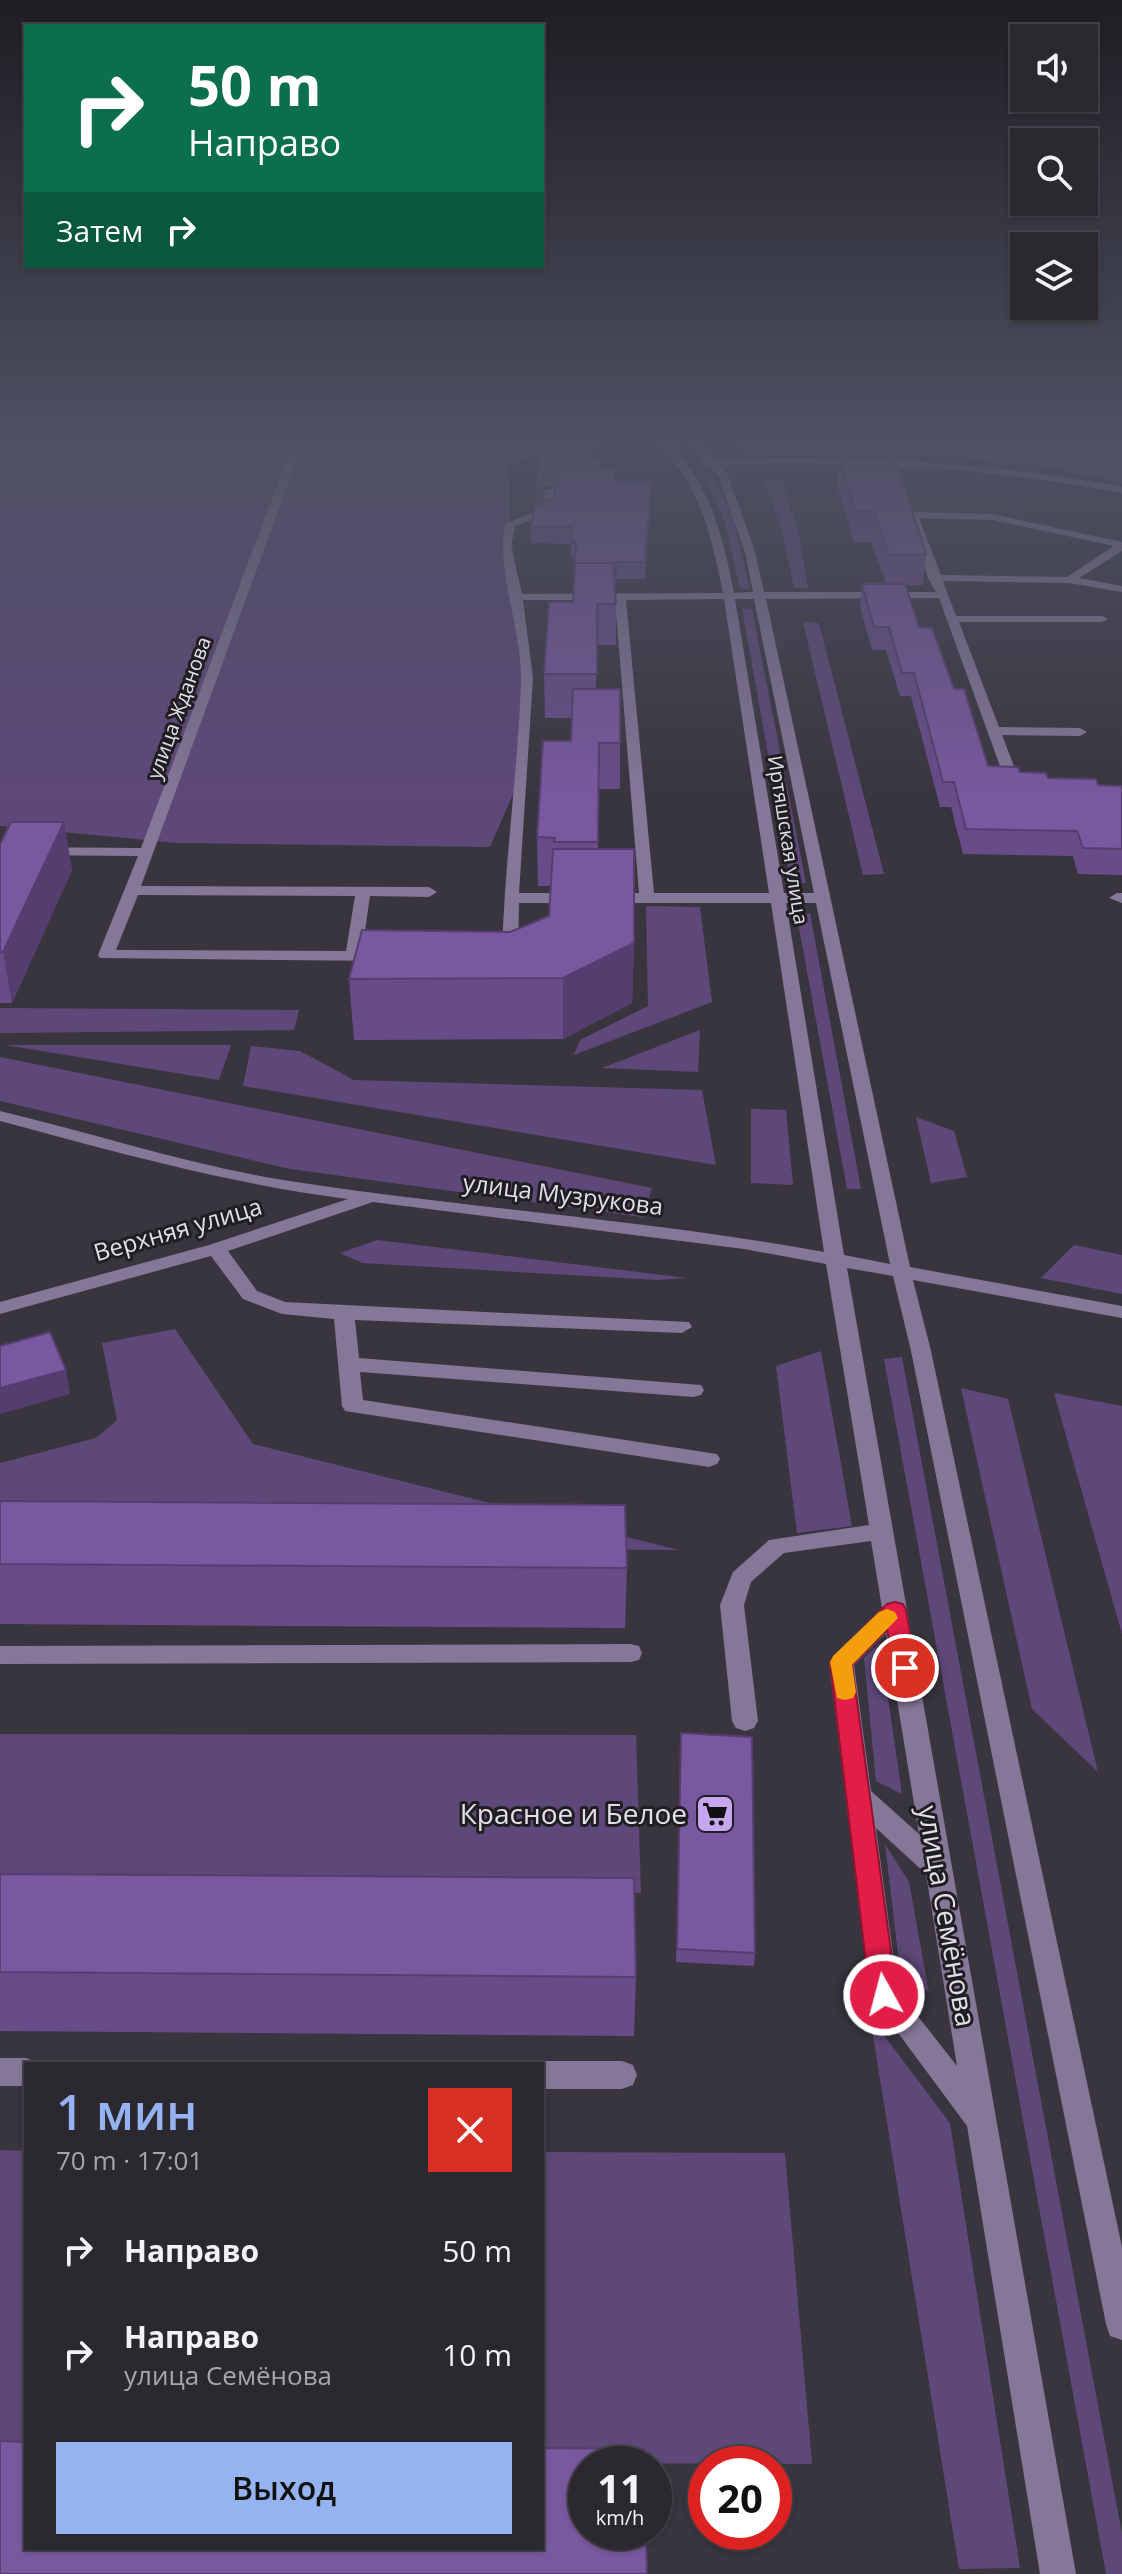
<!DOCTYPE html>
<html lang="ru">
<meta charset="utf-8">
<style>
:root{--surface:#2b282f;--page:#333037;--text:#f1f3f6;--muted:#a6a6aa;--line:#47444b;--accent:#95b2f1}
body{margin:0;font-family:"Open Sans",sans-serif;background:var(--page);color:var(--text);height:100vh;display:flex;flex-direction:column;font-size:30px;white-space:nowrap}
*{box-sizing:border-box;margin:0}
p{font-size:26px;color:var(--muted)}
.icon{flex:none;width:44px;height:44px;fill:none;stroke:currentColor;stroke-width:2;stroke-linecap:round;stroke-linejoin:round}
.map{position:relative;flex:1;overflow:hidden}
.panel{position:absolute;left:24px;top:2062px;width:520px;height:488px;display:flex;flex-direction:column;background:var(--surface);border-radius:0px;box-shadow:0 2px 6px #0004,0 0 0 2px var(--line)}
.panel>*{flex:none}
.top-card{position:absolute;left:24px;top:24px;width:520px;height:244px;border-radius:0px;box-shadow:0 2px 6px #0004,0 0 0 2px var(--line);background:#0b6e4f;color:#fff;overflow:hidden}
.fabs{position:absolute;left:1010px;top:24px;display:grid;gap:16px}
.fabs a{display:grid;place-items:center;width:88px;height:88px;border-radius:0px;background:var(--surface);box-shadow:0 2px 6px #0004,0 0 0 2px var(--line);font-size:40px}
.speed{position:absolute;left:568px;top:2446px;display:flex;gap:16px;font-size:40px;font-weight:700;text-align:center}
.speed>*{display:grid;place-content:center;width:104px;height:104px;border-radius:50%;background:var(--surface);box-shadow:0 2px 6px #0004,0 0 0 2px var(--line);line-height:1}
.speed small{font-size:20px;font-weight:400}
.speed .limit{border:12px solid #d22;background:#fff;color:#111}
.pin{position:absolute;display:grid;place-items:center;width:68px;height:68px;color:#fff;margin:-34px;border:4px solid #fff;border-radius:50%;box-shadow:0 2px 8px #0007}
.me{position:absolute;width:88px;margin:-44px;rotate:353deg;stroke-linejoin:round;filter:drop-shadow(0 0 6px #0008)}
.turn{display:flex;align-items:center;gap:28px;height:168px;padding:0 32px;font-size:36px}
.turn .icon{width:104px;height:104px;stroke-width:2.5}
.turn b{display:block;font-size:56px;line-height:68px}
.then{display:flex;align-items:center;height:76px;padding:0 32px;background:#0003;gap:16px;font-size:30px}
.round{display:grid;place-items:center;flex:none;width:84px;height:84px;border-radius:0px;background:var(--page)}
.overview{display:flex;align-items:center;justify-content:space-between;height:136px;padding:0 32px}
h1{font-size:48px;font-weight:600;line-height:60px;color:var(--accent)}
.primary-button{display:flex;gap:16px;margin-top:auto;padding:16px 32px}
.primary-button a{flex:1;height:92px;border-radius:0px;background:var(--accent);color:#111;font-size:32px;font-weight:600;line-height:92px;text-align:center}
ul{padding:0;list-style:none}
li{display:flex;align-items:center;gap:24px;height:104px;padding:0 32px}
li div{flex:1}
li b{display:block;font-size:30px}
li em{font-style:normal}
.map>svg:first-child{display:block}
</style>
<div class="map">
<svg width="1122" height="2574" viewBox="0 0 1122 2574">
<rect width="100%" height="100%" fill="#39353f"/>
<g fill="#5e4879">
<path d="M 0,443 L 602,443 L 509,463 L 510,524 L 527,678 L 520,778 L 490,847 L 177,843 L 0,826 Z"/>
<path d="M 734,443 L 1122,443 L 1122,483 L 1042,466 L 935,456 L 751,455 Z"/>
<path d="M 713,478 L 733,518 L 750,589 L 740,589 L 724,519 L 705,479 Z"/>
<path d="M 763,480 L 785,480 L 785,494 L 798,528 L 808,588 L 794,588 L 781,527 Z"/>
<path d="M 742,608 L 752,609 L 806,883 L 791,884 Z"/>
<path d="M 803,622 L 819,623 L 884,874 L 863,875 Z"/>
<path d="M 646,906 L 700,907 L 712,1002 L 574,1055 L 580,1040 L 648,1006 Z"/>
<path d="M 810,913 L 861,1189 L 847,1189 L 797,917 Z"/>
<path d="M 0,1008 L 299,1010 L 294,1030 L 0,1033 Z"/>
<path d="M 700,1030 L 698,1072 L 602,1068 Z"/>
<path d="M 5,1045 L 231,1045 L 219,1080 Z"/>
<path d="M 251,1046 L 300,1051 L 354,1080 L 702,1090 L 716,1165 L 243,1086 Z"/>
<path d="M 0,1057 L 652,1188 L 642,1217 L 290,1169 L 0,1101 Z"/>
<path d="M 751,1109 L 786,1110 L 793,1185 L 751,1183 Z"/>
<path d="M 916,1117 L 954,1131 L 967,1177 L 931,1183 Z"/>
<path d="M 377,1240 L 687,1278 L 657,1280 L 362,1263 L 340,1253 Z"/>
<path d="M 1074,1245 L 1122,1255 L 1122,1294 L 1041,1278 Z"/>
<path d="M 175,1329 L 253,1444 L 679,1550 L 0,1546 L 0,1463 L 96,1438 L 117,1420 L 102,1343 Z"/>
<path d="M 821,1351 L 852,1526 L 797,1533 L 776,1366 Z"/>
<path d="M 902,1357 L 1122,2534 L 1122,2574 L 1106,2574 L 884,1359 Z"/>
<path d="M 961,1388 L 1008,1399 L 1098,1772 L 1032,1709 Z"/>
<path d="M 1054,1393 L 1122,1406 L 1122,1634 Z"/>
<path d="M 880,1643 L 902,1794 L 876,1781 L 864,1658 Z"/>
<path d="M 0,1734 L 636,1735 L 641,1893 L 0,1895 Z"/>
<path d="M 885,1844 L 909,1882 L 929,1993 L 899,1962 Z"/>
<path d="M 870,2017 L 950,2123 L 1020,2568 L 959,2569 Z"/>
<path d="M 0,2150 L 26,2151 L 26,2461 L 0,2461 Z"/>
<path d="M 542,2152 L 785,2153 L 812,2464 L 542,2463 Z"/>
</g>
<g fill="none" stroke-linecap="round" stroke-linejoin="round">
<g fill="#857798" fill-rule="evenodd">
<path d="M 293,443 L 303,443 L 141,886 L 429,887 L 437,892 L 429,897 L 370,896 L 362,951 L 388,953 L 388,959 L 382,961 L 100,958 L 98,955 L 138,856 L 11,855 L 5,864 L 0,865 L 0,849 L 6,847 L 141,848 ZM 138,895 L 355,896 L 346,951 L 116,950 Z"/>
<path d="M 659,443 L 669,443 C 710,484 723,537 734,593 L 753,592 L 745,552 L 718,476 L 710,466 L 701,465 L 701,461 L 705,460 L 691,443 L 701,443 L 715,460 C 852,454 987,462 1122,487 L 1122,493 C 989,468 856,460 720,465 L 728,475 L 755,552 L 764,592 L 936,592 L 928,578 L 908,515 L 913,512 L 992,514 L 1122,542 L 1122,551 L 1079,578 L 1122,586 L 1122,592 L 1069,583 L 943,581 L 956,616 L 1102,616 L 1108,619 L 1102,622 L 959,622 L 999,727 L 1080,728 L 1087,732 L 1080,736 L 1002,735 L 1017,774 L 1034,780 L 1027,784 L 1004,777 L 939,598 L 766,599 L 910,1267 L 1122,1306 L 1122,1318 L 913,1280 L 931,1351 L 1122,2247 L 1122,2340 L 1110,2336 L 1106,2324 L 911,1351 L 893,1276 L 847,1268 L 1076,2574 L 1040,2574 L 967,2126 L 870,1995 L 829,1662 L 882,1608 L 871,1541 L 784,1553 L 751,1582 L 744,1605 L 758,1721 L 754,1728 L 745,1731 L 736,1728 L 732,1721 L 720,1605 L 733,1572 L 769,1540 L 869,1525 L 826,1264 L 744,1249 L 373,1202 L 228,1251 L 257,1291 L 285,1302 L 689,1322 L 692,1327 L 682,1333 L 355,1320 L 359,1358 L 701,1385 L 704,1390 L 701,1395 L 693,1397 L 360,1372 L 363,1400 L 717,1454 L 720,1459 L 717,1464 L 709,1467 L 345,1411 L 342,1406 L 334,1319 L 282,1314 L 243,1299 L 211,1256 L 0,1314 L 0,1302 L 209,1245 L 348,1199 C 229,1184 116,1152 0,1121 L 0,1111 C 92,1133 183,1163 277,1179 C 459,1208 643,1219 824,1252 L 771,903 L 607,903 L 599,898 L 607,893 L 639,893 L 615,600 L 523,600 L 533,678 L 519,893 L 575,893 L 583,898 L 575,903 L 519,903 L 518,956 L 510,961 L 502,956 C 504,864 518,773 521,681 C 522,630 496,572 505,524 L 542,509 L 545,490 L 554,488 L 551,513 L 515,526 L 511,546 L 522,594 L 723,593 C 710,529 702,493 659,443 ZM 919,518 L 992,520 L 1114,546 L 1067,577 L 941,575 ZM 724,599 L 769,893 L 654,893 L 626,600 ZM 735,599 L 754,599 L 814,893 L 784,893 ZM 786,903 L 816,903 L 890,1264 L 844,1255 ZM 886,1633 L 919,1834 L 871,1791 L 854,1665 ZM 876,1828 L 926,1874 L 957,2066 L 898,1991 Z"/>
<path d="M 1117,893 L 1122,893 L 1122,903 L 1109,898 Z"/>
<path d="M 630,1644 L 639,1646 L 642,1653 L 639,1660 L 630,1662 L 0,1664 L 0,1646 Z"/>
<path d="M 0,2058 L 26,2058 L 37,2062 L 26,2064 L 26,2086 L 0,2086 Z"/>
<path d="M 542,2061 L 622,2061 L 633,2065 L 637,2075 L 633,2085 L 622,2089 L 542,2089 L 542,2064 L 535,2064 Z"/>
</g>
</g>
<g fill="#684c89" fill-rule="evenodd">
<path d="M 542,452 L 591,459 L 599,469 L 615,481 L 651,497 L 645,579 L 616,579 L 616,645 L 597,645 L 596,689 L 620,743 L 620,789 L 598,789 L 598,849 L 634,943 L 632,1003 L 563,1039 L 354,1040 L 349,979 L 510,932 L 549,916 L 551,886 L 538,886 L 537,837 L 571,741 L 572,718 L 545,718 L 544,674 L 573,602 L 576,557 L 571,557 L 571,544 L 531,543 L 531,527 L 536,505 L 536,492 ZM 544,486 L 556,487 L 554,498 L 540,504 Z"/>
<path d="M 839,458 L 926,554 L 923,585 L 905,585 L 919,627 L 954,689 L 988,766 L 1048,778 L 1098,785 L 1122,786 L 1122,875 L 1078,874 L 1073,856 L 963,854 L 951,807 L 940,807 L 911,696 L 900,696 L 886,650 L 872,650 L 860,606 L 862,584 L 886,584 L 871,542 L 854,542 L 837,485 Z"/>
<path d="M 0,844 L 72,870 L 12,1003 L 0,1003 Z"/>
<path d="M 0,1501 L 627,1568 L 625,1628 L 0,1624 Z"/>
<path d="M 681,1746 L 755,1953 L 754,1966 L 676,1962 Z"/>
<path d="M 0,1874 L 636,1977 L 634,2036 L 0,2031 Z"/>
</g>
<g fill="#553e6f">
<path d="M 544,470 L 544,486 L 539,507 L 536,508 L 536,492 Z"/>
<path d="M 64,822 L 72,870 L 12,1003 L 3,952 Z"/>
<path d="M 634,943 L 632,1003 L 563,1039 L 563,978 Z"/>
<path d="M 66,1370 L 70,1394 L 0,1414 L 0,1388 Z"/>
</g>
<g fill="#79589f" stroke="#553e6f" stroke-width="2">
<path d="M 542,452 L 591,453 L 591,459 L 599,460 L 599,469 L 615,469 L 615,481 L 651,482 L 645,562 L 616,562 L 616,574 L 614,574 L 613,563 L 575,563 L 576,541 L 571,541 L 572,527 L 531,527 L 534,506 L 554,498 L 558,475 L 556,472 L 544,470 L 539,491 L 536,492 Z"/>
<path d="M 839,458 L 895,458 L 926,554 L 889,555 L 874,512 L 856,512 Z"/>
<path d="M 575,563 L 613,563 L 616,604 L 597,604 L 597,674 L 544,674 L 549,602 L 573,602 Z"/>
<path d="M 862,584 L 905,584 L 919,627 L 932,628 L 954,689 L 964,689 L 988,766 L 1018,767 L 1020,772 L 1046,773 L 1048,778 L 1096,779 L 1098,785 L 1122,786 L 1122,849 L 1083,848 L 1077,831 L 966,829 L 954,782 L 943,782 L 914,673 L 902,673 L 889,627 L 874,627 Z"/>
<path d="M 573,689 L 620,689 L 620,743 L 599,743 L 598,842 L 554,842 L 555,838 L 537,837 L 543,741 L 571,741 Z"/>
<path d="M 11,822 L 64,822 L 3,952 L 0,952 L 0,844 Z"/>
<path d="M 553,849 L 634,849 L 634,943 L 563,978 L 349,979 L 362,930 L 510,932 L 549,916 Z"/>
<path d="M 50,1332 L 66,1370 L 0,1388 L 0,1346 Z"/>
<path d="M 0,1501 L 625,1505 L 627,1568 L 0,1564 Z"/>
<path d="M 681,1733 L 752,1737 L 755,1953 L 677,1949 Z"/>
<path d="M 0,1874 L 634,1878 L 636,1977 L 0,1972 Z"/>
<path d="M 0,2441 L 26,2442 L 26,2548 L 542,2548 L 542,2448 L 644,2449 L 644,2464 L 586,2464 L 586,2532 L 646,2532 L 647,2574 L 0,2574 Z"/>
</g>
<linearGradient id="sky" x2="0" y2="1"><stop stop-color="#1f1d23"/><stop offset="0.55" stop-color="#4e5163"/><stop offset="1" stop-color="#4e5163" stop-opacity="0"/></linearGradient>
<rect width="1122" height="803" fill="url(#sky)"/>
<path fill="#e11d48" stroke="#92132f" stroke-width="2" d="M 895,1602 L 903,1604 L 906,1610 L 916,1668 L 913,1674 L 905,1676 L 897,1674 L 887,1630 L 852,1665 L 897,1995 L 893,2003 L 884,2007 L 874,2003 L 870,1995 L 830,1662 L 887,1604 Z"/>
<path fill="#f59e0b" d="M 887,1609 L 895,1612 L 898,1618 L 852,1665 L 856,1692 L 853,1698 L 845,1700 L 837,1698 L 830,1662 L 833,1656 L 879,1612 Z"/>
<defs>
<symbol id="supermarket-square" viewBox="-11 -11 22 22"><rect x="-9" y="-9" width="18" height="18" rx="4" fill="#c6a6f0" stroke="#201e22"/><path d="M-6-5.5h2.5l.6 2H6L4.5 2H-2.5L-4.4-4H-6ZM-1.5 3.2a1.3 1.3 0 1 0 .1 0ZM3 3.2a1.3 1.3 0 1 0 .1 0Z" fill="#111"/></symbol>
</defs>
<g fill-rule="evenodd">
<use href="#supermarket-square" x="693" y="1792" width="44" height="44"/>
</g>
<g text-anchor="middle" stroke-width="6" stroke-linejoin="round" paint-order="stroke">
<g font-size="20" fill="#e2dfe6" stroke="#201e22">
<text transform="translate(179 708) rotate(-70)" y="7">улица Жданова</text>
<text transform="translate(788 840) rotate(81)" y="7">Иртяшская улица</text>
</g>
<g font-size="24" fill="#e2dfe6" stroke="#201e22">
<text transform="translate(563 1195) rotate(7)" y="8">улица Музрукова</text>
<text transform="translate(178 1230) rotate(-16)" y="8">Верхняя улица</text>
</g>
<g font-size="28" fill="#e2dfe6" stroke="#201e22" text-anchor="end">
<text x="687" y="1824">Красное и Белое</text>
</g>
<g font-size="28" fill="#e2dfe6" stroke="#201e22">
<text transform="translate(947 1916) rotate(80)" y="10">улица Семёнова</text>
</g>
</g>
</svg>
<div class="fabs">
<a><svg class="icon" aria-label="sound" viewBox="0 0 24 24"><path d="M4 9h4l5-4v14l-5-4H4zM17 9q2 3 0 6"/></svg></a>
<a><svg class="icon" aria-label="search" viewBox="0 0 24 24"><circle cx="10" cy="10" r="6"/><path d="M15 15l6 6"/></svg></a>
<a><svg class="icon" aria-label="layers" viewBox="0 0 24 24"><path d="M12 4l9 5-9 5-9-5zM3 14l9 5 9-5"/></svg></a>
</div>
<div class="speed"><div>11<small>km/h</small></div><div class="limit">20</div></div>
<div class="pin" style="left:905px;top:1668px;background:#d93025"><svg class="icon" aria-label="arrive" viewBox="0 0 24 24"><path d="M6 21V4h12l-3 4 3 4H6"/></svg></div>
<svg class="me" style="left:884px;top:1995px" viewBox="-20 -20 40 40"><circle r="17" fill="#e11d48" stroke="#fff" stroke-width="3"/><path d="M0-11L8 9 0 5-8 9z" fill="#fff"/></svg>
<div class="top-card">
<div class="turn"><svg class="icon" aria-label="right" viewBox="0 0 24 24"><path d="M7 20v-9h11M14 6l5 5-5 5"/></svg><div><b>50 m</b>Направо</div></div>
<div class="then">Затем<svg class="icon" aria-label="right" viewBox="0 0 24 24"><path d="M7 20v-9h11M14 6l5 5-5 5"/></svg></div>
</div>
<section class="panel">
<div class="overview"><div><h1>1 мин</h1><p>70 m · 17:01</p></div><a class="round" style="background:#d93025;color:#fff"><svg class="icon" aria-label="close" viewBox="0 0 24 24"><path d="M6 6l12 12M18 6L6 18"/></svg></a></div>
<ul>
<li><svg class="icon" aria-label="right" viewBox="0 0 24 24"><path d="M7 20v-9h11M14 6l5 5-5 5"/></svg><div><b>Направо</b></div><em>50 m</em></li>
<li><svg class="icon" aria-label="right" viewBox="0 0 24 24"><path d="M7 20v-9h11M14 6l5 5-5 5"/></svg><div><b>Направо</b><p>улица Семёнова</p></div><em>10 m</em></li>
</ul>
<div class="primary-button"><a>Выход</a></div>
</section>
</div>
